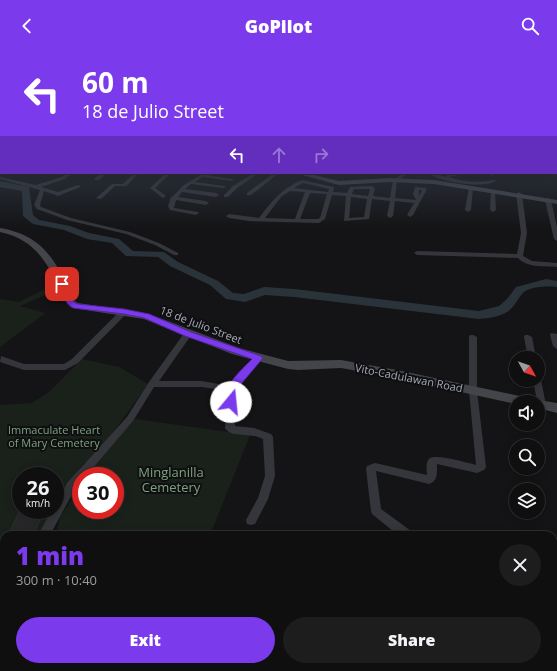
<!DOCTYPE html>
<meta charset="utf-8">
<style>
:root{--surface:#0f0f10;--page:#1d1d1e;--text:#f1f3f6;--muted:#9b9c9f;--line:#2f2f30;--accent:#7c3aed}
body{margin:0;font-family:"Open Sans",sans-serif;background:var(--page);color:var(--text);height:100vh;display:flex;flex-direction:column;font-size:15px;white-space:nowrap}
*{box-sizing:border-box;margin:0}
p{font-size:13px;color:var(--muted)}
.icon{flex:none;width:22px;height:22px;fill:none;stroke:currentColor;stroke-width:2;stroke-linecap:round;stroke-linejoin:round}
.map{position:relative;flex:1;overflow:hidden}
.drawer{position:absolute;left:0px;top:479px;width:557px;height:140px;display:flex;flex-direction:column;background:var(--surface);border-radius:12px 12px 0 0;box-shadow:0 2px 10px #0003,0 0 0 1px var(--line)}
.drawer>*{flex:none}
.top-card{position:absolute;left:0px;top:0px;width:557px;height:122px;box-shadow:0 2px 10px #0003,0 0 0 1px var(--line);background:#7c3aed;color:#fff;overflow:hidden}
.needle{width:26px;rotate:130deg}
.buttons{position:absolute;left:509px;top:299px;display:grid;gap:8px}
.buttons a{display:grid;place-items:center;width:36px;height:36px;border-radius:50%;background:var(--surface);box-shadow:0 2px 10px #0003,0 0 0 1px var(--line);font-size:20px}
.speed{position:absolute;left:12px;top:415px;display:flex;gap:8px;font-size:20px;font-weight:700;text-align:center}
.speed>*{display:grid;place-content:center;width:52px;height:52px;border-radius:50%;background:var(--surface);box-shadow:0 2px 10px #0003,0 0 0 1px var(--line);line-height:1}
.speed small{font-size:10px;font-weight:400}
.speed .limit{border:6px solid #d22;background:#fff;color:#111}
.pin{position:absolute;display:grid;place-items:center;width:34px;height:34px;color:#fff;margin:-17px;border-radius:8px;box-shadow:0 2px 6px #0006}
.me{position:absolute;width:44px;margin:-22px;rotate:17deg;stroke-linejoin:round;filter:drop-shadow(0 0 3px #0008)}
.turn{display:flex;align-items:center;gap:14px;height:84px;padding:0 16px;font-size:18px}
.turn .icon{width:52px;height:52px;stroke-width:2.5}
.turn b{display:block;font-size:28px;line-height:34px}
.lanes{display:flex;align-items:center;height:38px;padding:0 16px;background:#0003;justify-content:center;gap:20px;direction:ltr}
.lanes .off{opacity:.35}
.round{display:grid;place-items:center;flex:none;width:42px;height:42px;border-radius:21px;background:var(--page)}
.head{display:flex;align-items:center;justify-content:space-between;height:68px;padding:0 16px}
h1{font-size:24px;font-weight:800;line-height:30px;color:var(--accent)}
.button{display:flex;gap:8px;margin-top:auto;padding:8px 16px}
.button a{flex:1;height:46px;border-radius:24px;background:var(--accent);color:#fff;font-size:16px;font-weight:800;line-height:46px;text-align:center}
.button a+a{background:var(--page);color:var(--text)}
header{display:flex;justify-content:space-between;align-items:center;height:52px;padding:0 16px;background:var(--accent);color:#fff;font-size:18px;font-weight:800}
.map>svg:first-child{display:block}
</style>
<header><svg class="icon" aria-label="back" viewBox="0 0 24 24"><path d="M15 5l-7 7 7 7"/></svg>GoPilot<svg class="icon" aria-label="search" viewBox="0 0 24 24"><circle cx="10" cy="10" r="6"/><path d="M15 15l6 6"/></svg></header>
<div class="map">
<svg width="557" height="619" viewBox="0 0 557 619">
<rect width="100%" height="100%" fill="#141416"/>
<g fill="#1a211b">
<path d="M 55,232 L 59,237 L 20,254 L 45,261 L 0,295 L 0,247 L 19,250 Z"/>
<path d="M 82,307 L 119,315 L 148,332 L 111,383 L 81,415 L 55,458 L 55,424 L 21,424 L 21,458 L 55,458 L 40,483 L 4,483 L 4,593 L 0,601 L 0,353 L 32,351 L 49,340 Z"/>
<path d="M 135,367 L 250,383 L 210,483 L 56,483 L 60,465 L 81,433 L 81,458 L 115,458 L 115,424 L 87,424 L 97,408 Z"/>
</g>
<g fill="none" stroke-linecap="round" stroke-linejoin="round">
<path fill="#2a333a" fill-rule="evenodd" d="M 0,129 L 29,135 L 33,163 L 39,168 L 70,174 L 89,181 L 119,187 L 133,199 L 164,200 L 178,210 L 218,229 L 233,241 L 244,242 L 264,235 L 294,237 L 479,259 L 499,254 L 507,247 L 516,235 L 546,227 L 557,229 L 557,235 C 549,234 530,234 523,241 C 517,247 515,255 507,260 C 499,265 488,266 479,267 L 294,245 L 265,243 L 245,250 L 226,247 L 210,233 L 170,214 L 158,205 L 126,204 L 112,191 L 87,187 L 64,178 L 33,172 L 23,164 L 22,139 L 0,135 Z"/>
</g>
<path fill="#27272a" stroke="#2e2e32" d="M 20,458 L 45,458 L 33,483 L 8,483 Z"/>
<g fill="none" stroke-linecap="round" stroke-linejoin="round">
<g fill="#35363b" fill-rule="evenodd">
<path d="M 68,121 L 73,121 L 65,127 L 41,135 L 58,140 L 78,133 L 80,134 L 80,135 L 58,144 L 44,139 L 40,153 L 41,155 L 71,166 L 130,180 L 159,191 L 178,201 L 178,203 L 174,203 L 155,193 L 126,182 L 67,168 L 37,157 L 34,153 L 40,138 L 0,127 L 0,125 L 36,133 L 61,125 Z"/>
<path d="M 102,121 L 107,121 L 99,128 L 95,128 L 95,126 Z"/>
<path d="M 134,121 L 139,121 L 126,134 L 115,134 L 101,147 L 96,146 L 112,132 L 123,132 Z"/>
<path d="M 166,121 L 171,121 L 155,136 L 165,143 L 165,145 L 163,146 L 150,136 Z"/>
<path d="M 204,121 L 209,121 L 207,123 L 232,127 L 234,128 L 232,129 L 202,125 L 195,130 L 224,134 L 226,135 L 224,136 L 191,132 L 185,137 L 216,141 L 219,143 L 216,145 L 182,140 L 178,145 L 206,149 L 209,151 L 206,153 L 176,148 L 174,156 L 198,160 L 199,161 L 196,163 L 170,158 L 168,154 L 171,145 L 173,144 L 184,133 Z"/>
<path d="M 254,121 L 259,121 L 237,136 L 228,145 L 224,145 L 224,143 L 233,134 Z"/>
<path d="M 274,121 L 279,121 L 251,143 L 247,143 L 247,141 Z"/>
<path d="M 404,121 L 409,121 L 397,129 L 395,146 L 416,148 L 413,142 L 415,135 L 425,136 L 427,137 L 413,163 L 410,165 L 407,163 L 414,151 L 395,149 L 393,164 L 390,166 L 387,164 L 390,149 L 372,147 L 369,167 L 344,169 L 346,144 L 332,143 L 325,167 L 319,171 L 249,169 L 229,166 L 226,164 L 229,162 L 259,166 C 272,149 282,136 302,128 L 334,135 L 333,140 L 347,141 L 350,135 L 371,134 L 375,136 L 373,144 L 390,146 L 393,128 ZM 303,131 L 329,137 L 328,140 L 294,136 ZM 354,137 L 370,137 L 368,144 L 352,142 ZM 419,138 L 422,138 L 419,144 ZM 290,139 L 305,140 L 295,167 L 265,166 L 281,145 ZM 310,141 L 327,142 L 320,166 L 318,167 L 300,167 ZM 351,145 L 367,147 L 364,165 L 349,166 Z"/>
<path d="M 427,121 L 434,121 L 446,125 L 448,123 L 471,121 L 448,125 C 464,130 478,131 494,128 L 496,129 C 482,137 441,130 427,121 Z"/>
<path d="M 491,121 L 495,121 L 495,123 L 491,124 Z"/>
<path d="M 469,135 L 473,136 L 471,158 L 468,160 L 465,158 Z"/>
<path d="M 491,138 L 495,139 L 496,158 L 493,160 L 490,158 Z"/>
<path d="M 519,140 L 522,142 L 527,181 L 523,204 L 532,209 L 557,211 L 557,215 C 545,214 527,216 518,206 L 417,203 L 414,201 L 417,199 L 517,202 L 521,181 L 516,142 Z"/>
<path d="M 548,146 L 551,148 L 557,175 L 557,189 L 554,187 L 545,148 Z"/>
<path d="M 121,258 L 127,258 L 128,260 L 78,311 L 65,318 L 24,318 L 0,310 L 1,304 L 24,312 L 64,312 L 72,307 Z"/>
<path d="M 185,280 L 188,280 L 192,282 L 159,329 L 202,329 L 229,334 L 255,304 L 261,304 L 262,306 L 235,338 L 235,374 L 254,376 L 271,382 L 273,385 L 275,424 L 268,447 L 255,472 L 251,473 L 247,472 L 246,468 L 258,446 L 265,424 L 263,387 C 260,386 257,384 254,384 C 244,382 231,385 225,376 L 227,339 L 202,335 L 154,335 L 133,369 L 86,424 L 81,424 L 81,430 L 75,437 L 50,483 L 38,483 L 52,458 L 55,458 L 55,453 L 67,431 L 127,365 L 149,330 Z"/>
<path d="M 551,281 L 557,282 L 557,297 L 553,294 L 550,283 Z"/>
<path d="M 470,283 L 473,283 L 477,285 L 477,339 L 486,415 L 484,418 L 477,421 L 437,412 C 437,421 438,429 429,432 L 376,419 L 381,457 L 411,479 L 413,483 L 398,483 L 372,462 L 371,459 L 366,417 L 367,414 L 375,411 L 427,423 C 427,419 425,411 429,407 C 434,401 467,411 476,413 L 469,339 L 469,285 Z"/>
<path d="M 525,283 L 528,283 L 532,285 L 536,306 L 528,306 L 524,285 Z"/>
<path d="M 538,325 L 541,328 L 546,353 L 545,355 L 542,356 L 538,354 L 533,328 L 538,328 Z"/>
<path d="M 4,595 L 4,615 L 0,617 L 0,597 Z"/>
</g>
<g fill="#43454b" fill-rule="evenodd">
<path d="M 295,121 L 306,121 L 339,129 L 389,126 L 434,128 L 557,148 L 557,152 L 434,132 L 389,130 L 339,133 Z"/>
<path d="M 0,176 C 46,184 56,211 75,249 L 78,251 L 149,262 L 239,296 L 288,309 L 341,308 L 397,318 L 529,346 L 534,349 L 538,348 L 557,351 L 557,361 L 538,356 L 538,350 L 516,350 L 516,352 L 397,326 L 341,316 L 298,318 L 288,317 L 232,302 L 144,267 L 72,256 C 65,251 62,243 59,235 C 45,207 33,187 0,180 Z"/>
</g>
</g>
<linearGradient id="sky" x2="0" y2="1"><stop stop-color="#0b0b0c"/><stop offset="0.51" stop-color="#343a47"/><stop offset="1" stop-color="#343a47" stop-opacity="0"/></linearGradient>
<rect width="557" height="177" fill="url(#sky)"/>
<path fill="#7c3aed" stroke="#51269a" d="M 59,230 L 64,230 L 74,250 L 78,252 L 124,257 L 149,262 L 191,280 L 261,304 L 263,306 L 236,338 L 234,353 L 227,353 C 219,336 242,318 252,307 L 185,284 L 144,266 L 124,262 L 73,256 L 67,251 L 58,232 Z"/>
<g text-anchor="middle" stroke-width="4" stroke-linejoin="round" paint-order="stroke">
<g font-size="11" fill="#a5abb7" stroke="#0f0f11">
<text transform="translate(201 273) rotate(21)" y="4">18 de Julio Street</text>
<text transform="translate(409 326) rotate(11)" y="4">Vito-Cadulawan Road</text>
</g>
<g font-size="11" fill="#7ca37d" stroke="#0f0f11">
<text x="54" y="382">Immaculate Heart<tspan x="54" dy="13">of Mary Cemetery</tspan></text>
</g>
<g font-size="13" fill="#7ca37d" stroke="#0f0f11">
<text x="171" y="425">Minglanilla<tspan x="171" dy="15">Cemetery</tspan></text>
</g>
</g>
</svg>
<div class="buttons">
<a><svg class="needle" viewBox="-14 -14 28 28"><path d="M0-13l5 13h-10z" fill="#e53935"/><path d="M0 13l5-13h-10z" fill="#9b9c9f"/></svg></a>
<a><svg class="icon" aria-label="sound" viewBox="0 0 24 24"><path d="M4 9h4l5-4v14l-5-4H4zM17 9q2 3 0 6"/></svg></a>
<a><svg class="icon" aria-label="search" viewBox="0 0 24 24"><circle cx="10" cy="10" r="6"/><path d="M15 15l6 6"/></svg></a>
<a><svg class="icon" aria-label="layers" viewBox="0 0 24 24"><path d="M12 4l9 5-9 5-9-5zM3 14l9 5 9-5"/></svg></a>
</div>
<div class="speed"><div>26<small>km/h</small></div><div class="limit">30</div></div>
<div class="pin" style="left:62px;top:232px;background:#d93025"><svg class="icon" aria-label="arrive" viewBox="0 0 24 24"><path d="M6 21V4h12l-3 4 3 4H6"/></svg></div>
<svg class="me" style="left:231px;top:350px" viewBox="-20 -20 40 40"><circle r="19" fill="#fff"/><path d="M0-13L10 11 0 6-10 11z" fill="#7c3aed"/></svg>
<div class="top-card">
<div class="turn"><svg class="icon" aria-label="left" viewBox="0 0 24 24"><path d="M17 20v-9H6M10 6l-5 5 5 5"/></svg><div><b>60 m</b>18 de Julio Street</div></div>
<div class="lanes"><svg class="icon" aria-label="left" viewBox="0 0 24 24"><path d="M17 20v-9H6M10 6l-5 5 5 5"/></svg><svg class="icon off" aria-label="ahead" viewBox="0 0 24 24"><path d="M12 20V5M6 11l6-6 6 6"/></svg><svg class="icon off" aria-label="right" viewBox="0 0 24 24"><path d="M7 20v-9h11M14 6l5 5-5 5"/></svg></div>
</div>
<section class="drawer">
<div class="head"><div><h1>1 min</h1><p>300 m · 10:40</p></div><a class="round"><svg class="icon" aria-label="close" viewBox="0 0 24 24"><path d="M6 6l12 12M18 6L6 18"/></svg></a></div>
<div class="button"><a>Exit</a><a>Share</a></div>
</section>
</div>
